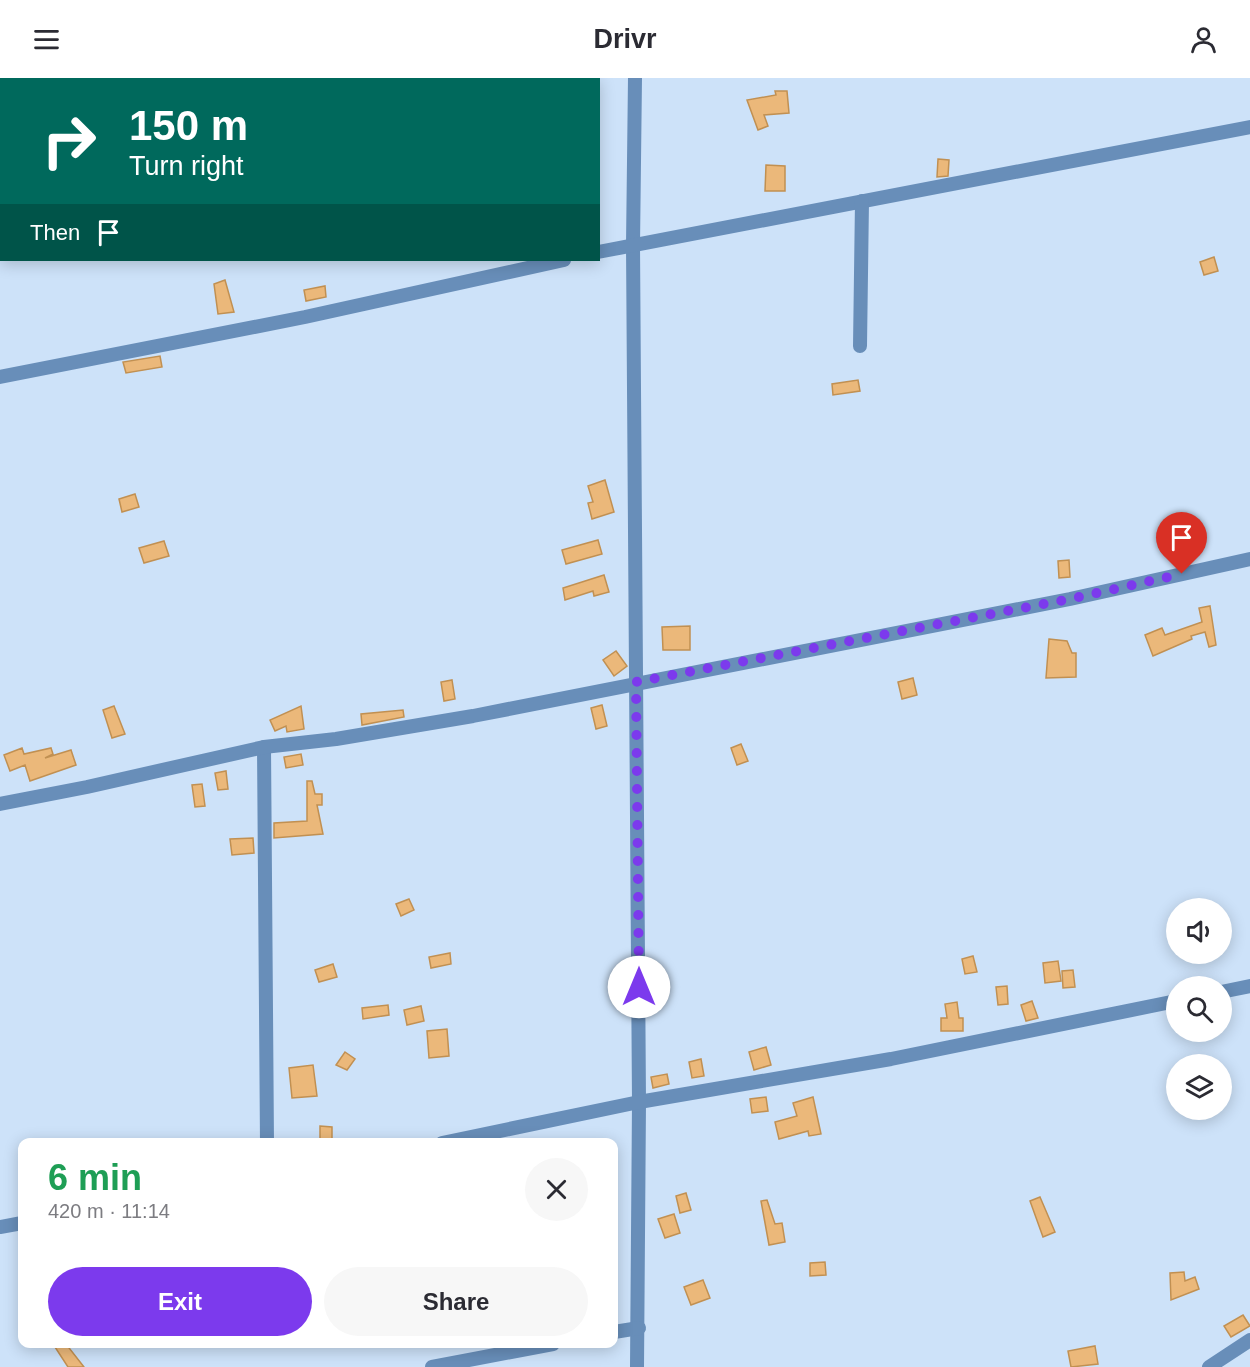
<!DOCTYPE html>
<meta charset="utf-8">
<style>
:root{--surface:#fff;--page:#f7f7f7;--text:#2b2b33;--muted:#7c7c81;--accent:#7c3aed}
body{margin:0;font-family:Helvetica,sans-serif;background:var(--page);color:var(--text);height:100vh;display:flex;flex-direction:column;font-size:22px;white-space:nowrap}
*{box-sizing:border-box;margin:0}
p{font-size:20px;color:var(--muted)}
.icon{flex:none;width:33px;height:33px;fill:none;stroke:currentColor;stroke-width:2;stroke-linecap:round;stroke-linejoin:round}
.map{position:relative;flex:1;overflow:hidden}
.side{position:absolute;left:18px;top:1060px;width:600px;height:210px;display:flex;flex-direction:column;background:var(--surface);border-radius:12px;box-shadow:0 3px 15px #0003}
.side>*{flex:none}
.top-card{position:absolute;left:0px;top:0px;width:600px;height:183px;box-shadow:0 3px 15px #0003;background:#00695c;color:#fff;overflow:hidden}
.controls{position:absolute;left:1166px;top:820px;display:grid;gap:12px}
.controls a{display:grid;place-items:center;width:66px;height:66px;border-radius:50%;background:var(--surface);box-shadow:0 3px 15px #0003;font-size:30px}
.pin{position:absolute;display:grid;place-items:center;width:51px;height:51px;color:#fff;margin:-62px -26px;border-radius:50% 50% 50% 0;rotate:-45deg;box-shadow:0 0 6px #0007}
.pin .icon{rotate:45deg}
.me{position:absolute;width:66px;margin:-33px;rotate:0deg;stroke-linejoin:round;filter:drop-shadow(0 0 4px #0008)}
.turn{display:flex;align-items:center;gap:21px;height:126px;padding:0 30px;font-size:27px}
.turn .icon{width:78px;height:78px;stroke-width:2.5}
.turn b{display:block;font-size:42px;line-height:51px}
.then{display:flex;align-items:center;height:57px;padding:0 30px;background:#0003;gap:12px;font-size:22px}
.round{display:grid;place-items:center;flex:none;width:63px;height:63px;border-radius:32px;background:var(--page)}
.headline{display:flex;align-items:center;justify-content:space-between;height:102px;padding:0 30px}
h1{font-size:36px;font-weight:800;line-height:45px;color:#1e9e55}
.cta{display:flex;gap:12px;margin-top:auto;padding:12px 30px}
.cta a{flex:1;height:69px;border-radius:36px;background:var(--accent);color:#fff;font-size:24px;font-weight:800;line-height:69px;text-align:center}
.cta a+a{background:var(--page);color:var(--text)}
header{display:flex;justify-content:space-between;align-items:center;height:78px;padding:0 30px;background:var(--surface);font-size:27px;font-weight:800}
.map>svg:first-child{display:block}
</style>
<header><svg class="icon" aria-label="menu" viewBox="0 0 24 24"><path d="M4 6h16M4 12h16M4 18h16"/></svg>Drivr<svg class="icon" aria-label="person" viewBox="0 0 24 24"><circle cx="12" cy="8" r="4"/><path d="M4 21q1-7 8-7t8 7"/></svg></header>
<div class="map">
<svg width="1250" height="1289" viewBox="0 0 1250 1289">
<rect width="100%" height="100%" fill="#cde2f9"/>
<g fill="#ebb87a" stroke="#c19052" stroke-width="1.5">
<path d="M 775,13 L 787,13 L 789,35 L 764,37 L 768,48 L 758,52 L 747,22 L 776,17 Z"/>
<path d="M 938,81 L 949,82 L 948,98 L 937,99 Z"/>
<path d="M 766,87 L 785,88 L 785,113 L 765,113 Z"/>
<path d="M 1214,179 L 1218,193 L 1204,197 L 1200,184 Z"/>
<path d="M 225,202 L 234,234 L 218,236 L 214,206 Z"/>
<path d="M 325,208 L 326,219 L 306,223 L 304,212 Z"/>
<path d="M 160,278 L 162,289 L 126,295 L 123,284 Z"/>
<path d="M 858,302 L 860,313 L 833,317 L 832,306 Z"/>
<path d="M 605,402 L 614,434 L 592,441 L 588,425 L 593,424 L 588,408 Z"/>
<path d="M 135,416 L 139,429 L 122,434 L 119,421 Z"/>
<path d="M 598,462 L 602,476 L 566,486 L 562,472 Z"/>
<path d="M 164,463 L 169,478 L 144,485 L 139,470 Z"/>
<path d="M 1069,482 L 1070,499 L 1059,500 L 1058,483 Z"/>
<path d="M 604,497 L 609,514 L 594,518 L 593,513 L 565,522 L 563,510 Z"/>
<path d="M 1210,528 L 1216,567 L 1209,569 L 1205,554 L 1191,558 L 1192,561 L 1153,578 L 1145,557 L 1162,550 L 1165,557 L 1202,544 L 1199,530 Z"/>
<path d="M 690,548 L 690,572 L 663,572 L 662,549 Z"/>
<path d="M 1049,561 L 1067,563 L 1072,575 L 1076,575 L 1076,599 L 1046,600 Z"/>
<path d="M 616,573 L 627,588 L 614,598 L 603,582 Z"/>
<path d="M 913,600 L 917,617 L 902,621 L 898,604 Z"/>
<path d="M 452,602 L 455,621 L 444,623 L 441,604 Z"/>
<path d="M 602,627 L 607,648 L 596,651 L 591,630 Z"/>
<path d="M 114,628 L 125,656 L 112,660 L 103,632 Z"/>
<path d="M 301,628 L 304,651 L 287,654 L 286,648 L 275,653 L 270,642 Z"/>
<path d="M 403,632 L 404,639 L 362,647 L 361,636 Z"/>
<path d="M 741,666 L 748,683 L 737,687 L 731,670 Z"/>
<path d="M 22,670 L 24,676 L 51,670 L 53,676 L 45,680 L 71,672 L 76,687 L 30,703 L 25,687 L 10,693 L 4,677 Z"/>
<path d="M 301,676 L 303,687 L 286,690 L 284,679 Z"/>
<path d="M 226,693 L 228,711 L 218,712 L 215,695 Z"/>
<path d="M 307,703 L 312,703 L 315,716 L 322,716 L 322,727 L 317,727 L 323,756 L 274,760 L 274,745 L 307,743 Z"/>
<path d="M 202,706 L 205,728 L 195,729 L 192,707 Z"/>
<path d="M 253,760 L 254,775 L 232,777 L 230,761 Z"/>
<path d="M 409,821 L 414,832 L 401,838 L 396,826 Z"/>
<path d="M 450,875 L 451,886 L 431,890 L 429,879 Z"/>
<path d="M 973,878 L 977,894 L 965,896 L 962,881 Z"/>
<path d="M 1058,883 L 1061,903 L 1045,905 L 1043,885 Z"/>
<path d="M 333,886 L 337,899 L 319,904 L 315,892 Z"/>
<path d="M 1073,892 L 1075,909 L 1063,910 L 1062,893 Z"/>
<path d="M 1007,908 L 1008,926 L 998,927 L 996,909 Z"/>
<path d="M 1032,923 L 1038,940 L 1026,943 L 1021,927 Z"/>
<path d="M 957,924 L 959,940 L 963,940 L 963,953 L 941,953 L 941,940 L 947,940 L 945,926 Z"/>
<path d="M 388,927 L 389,937 L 363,941 L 362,930 Z"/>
<path d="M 421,928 L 424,943 L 407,947 L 404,932 Z"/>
<path d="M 447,951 L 449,978 L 429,980 L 427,953 Z"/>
<path d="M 766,969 L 771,987 L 754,992 L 749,974 Z"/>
<path d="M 345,974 L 355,981 L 347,992 L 336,987 Z"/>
<path d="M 701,981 L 704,998 L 692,1000 L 689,984 Z"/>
<path d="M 313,987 L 317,1018 L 292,1020 L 289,990 Z"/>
<path d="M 667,996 L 669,1006 L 653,1010 L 651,999 Z"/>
<path d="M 766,1019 L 768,1033 L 752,1035 L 750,1021 Z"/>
<path d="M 813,1019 L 821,1056 L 809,1058 L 808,1053 L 779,1061 L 775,1044 L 797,1038 L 793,1025 Z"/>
<path d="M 320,1048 L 332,1049 L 332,1065 L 320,1065 Z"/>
<path d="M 686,1115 L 691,1132 L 680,1135 L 676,1118 Z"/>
<path d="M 1040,1119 L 1055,1154 L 1043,1159 L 1030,1123 Z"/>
<path d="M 767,1122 L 775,1146 L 782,1145 L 785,1164 L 769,1167 L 761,1123 Z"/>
<path d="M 674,1136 L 680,1155 L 665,1160 L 658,1141 Z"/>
<path d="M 825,1184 L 826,1197 L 810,1198 L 810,1185 Z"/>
<path d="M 1184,1194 L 1185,1203 L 1195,1199 L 1199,1211 L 1171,1222 L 1170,1195 Z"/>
<path d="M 703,1202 L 710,1220 L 691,1227 L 684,1209 Z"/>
<path d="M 1243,1237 L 1250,1248 L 1231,1259 L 1224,1248 Z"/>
<path d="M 53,1266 L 66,1266 L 84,1289 L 68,1289 Z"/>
<path d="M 1095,1268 L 1098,1286 L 1071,1289 L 1068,1273 Z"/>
</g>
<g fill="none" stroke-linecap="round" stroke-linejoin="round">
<g stroke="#688eb9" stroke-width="14">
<path d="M 635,0 L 633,167 L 639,1024 L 637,1289"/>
<path d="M 598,174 L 1250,49"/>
<path d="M 860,268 L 862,123"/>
<path d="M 0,299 L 305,239 L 564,182"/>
<path d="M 264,669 L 267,1065"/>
<path d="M 0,726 L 87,709 L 264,669 L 336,661 L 473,638 L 1070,521 L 1250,481"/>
<path d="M 1221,914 L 1250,908"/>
<path d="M 442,1065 L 639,1024 L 891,981 L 1176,923"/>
<path d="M 0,1149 L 22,1145"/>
<path d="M 614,1254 L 639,1250"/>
<path d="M 432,1289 L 553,1266"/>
<path d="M 1209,1289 L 1250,1262"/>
</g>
</g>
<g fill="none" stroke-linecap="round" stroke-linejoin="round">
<path stroke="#7c3aed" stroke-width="10" stroke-dasharray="0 18" d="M 639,909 L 636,604 L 1070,521 L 1182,496"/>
</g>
</svg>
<div class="controls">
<a><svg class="icon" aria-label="sound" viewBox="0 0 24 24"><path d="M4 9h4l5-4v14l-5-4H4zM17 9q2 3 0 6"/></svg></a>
<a><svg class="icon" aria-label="search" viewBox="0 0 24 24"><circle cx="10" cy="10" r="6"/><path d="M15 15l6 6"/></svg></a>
<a><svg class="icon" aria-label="layers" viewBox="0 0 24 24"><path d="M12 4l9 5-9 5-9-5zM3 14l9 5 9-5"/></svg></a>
</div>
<div class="pin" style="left:1182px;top:496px;background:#d93025"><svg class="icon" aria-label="arrive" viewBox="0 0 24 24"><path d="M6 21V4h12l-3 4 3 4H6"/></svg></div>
<svg class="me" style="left:639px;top:909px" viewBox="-20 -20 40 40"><circle r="19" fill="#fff"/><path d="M0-13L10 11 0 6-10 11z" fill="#7c3aed"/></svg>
<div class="top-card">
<div class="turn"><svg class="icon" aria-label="right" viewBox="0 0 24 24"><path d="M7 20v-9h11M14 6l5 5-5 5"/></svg><div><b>150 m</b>Turn right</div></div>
<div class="then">Then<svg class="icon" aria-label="arrive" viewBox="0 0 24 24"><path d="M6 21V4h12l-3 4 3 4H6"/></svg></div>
</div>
<section class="side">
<div class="headline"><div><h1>6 min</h1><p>420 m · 11:14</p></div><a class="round"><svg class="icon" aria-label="close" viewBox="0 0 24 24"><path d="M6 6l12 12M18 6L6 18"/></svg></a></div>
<div class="cta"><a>Exit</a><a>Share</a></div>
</section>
</div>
